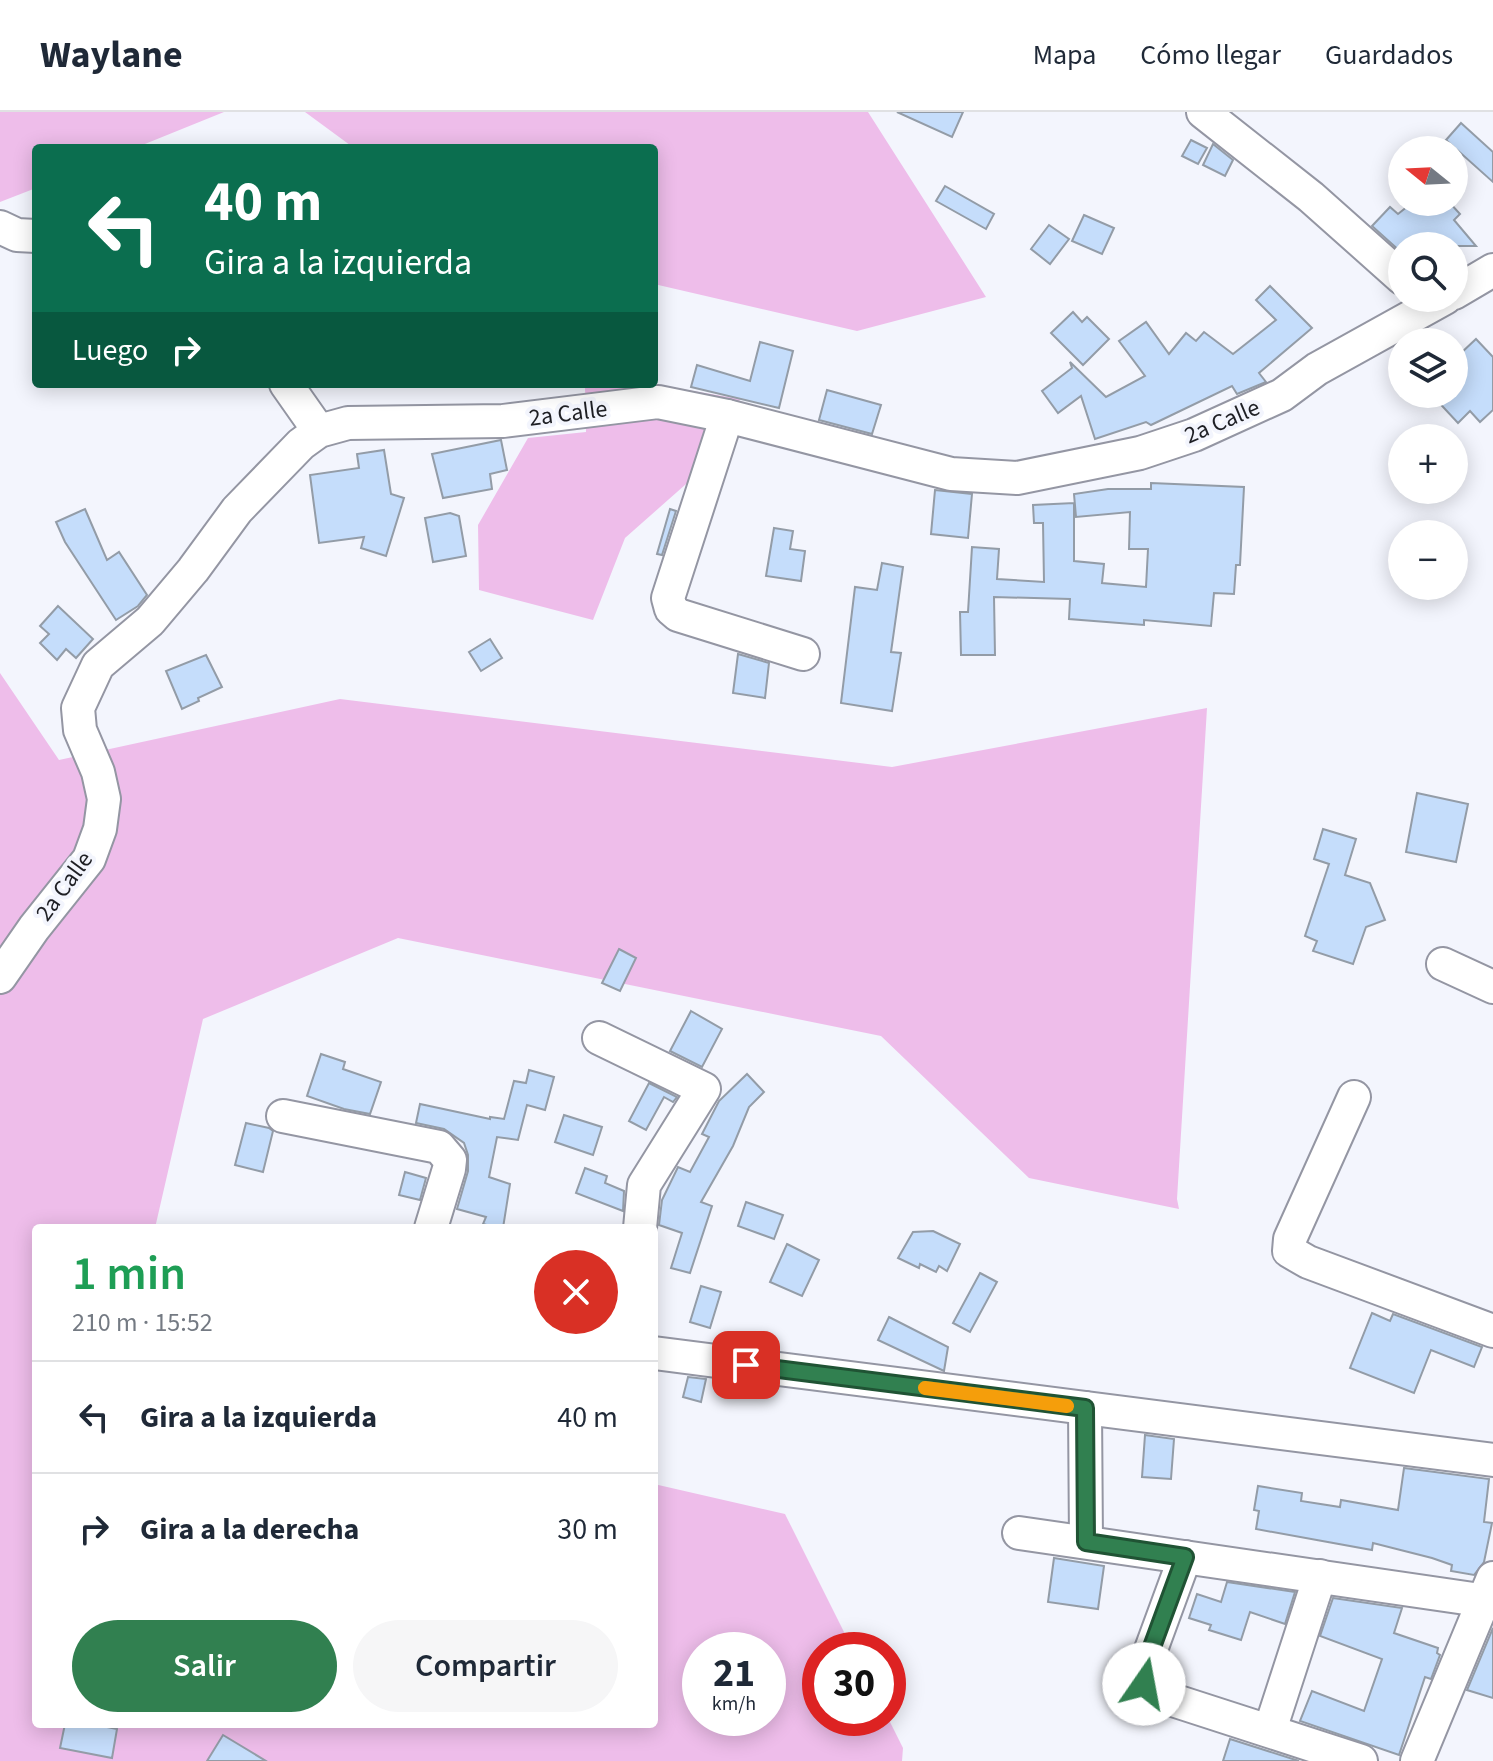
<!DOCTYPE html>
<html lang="es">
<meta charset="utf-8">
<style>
:root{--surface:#fff;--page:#f6f6f7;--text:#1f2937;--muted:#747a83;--line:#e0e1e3;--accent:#318050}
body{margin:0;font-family:"Source Sans 3",sans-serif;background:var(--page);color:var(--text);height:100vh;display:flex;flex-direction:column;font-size:30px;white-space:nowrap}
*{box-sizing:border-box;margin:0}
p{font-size:26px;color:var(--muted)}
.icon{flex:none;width:44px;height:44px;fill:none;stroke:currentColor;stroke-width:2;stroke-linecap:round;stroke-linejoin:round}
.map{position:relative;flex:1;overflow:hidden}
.panel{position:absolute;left:32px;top:1112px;width:626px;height:504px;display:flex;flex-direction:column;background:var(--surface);border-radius:8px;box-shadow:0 4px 20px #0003}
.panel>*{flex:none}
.hud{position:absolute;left:32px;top:32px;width:626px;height:244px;border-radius:8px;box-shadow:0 4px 20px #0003;background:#0b6e4f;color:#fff;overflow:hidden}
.needle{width:52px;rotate:288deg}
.tools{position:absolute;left:1388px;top:24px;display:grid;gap:16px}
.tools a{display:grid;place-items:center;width:80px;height:80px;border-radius:50%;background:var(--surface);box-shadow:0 4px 20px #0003;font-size:40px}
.speed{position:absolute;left:682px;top:1520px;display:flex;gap:16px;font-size:40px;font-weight:700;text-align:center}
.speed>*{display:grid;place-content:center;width:104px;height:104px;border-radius:50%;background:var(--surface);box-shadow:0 4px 20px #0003;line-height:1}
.speed small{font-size:20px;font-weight:400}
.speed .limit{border:12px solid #d22;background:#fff;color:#111}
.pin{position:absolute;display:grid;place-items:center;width:68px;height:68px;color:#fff;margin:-34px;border-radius:16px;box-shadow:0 4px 12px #0006}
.me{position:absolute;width:88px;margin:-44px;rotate:12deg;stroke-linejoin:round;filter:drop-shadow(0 0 6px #0008)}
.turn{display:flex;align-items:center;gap:28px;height:168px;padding:0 40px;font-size:36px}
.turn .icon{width:104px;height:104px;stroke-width:2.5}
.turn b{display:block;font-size:56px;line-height:68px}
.then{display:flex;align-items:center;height:76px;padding:0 40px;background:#0003;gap:16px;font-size:30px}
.round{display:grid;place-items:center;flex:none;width:84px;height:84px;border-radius:42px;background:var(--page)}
.head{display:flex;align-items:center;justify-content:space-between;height:136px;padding:0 40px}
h1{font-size:48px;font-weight:600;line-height:60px;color:#1e9e55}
.button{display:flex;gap:16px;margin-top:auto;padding:16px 40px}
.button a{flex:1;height:92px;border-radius:48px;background:var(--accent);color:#fff;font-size:32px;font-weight:600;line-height:92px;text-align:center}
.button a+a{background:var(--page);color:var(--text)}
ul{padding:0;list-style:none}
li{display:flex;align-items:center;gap:24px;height:112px;padding:0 40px;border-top:2px solid var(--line)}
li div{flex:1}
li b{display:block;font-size:30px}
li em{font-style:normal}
header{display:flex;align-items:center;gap:48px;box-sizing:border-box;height:112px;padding:0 40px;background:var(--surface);border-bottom:2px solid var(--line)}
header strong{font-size:38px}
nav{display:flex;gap:44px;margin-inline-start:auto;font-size:28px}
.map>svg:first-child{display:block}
</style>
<header>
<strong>Waylane</strong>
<nav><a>Mapa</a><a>Cómo llegar</a><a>Guardados</a></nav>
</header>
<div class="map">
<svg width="1493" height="1649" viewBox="0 0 1493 1649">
<rect width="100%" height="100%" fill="#f3f5fd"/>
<g fill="#eebdea" fill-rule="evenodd">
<path d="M 0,0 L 224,0 L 135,36 L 36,36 L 36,76 L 0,90 Z"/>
<path d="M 305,0 L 868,0 L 986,185 L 857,219 L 654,172 L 654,36 L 354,36 Z"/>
<path d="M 658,273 L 740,287 L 720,342 L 625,426 L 593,508 L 479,478 L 478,413 L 528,326 L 586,320 L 585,275 Z"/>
<path d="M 0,561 L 59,648 L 340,587 L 892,655 L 1207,596 L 1177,1087 L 1179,1097 L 1029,1066 L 881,924 L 398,826 L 203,907 L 155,1116 L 36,1116 L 36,1612 L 654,1612 L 654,1372 L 785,1402 L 853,1538 L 820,1538 L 820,1606 L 888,1606 L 903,1636 L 902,1649 L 0,1649 ZM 700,1538 L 768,1538 L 768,1606 L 700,1606 Z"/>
</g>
<g fill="#c5ddfb" stroke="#939ca7" stroke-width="2">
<path d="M 897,0 L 963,0 L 952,25 Z"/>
<path d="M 1461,11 L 1493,40 L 1493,70 L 1446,28 Z"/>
<path d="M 1191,28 L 1207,36 L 1198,52 L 1182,44 Z"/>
<path d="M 1213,32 L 1233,48 L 1225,64 L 1203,53 Z"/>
<path d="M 945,74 L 994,102 L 986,117 L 936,89 Z"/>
<path d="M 1413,90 L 1449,90 L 1460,102 L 1454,108 L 1476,134 L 1402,134 L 1402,141 L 1372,114 L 1390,95 L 1398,102 Z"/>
<path d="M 1084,103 L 1114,116 L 1102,142 L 1072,129 Z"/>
<path d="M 1049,113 L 1069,127 L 1050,152 L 1031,137 Z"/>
<path d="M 1270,174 L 1312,216 L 1259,261 L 1266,270 L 1237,282 L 1232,274 L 1151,313 L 1146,310 L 1095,327 L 1081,284 L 1058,301 L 1042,279 L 1072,256 L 1070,250 L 1106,285 L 1145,264 L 1119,229 L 1146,210 L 1169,242 L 1186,221 L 1196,229 L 1204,220 L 1233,242 L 1276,208 L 1256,188 Z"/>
<path d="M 1073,200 L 1082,210 L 1087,205 L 1109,227 L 1083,253 L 1051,221 Z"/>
<path d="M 1476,227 L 1493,245 L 1493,298 L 1480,310 L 1470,299 L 1458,311 L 1431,282 L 1454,282 L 1454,240 L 1460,246 L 1460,242 Z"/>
<path d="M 760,230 L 793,239 L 779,296 L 691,275 L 697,253 L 750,269 Z"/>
<path d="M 827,278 L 881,293 L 872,322 L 819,308 Z"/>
<path d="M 501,328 L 507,358 L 490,362 L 492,377 L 443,386 L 432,342 Z"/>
<path d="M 384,338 L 391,382 L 404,386 L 386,444 L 361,436 L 364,425 L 319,431 L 310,363 L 359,356 L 357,342 Z"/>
<path d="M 1151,371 L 1244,375 L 1240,453 L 1236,453 L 1234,482 L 1214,481 L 1211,514 L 1144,508 L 1144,513 L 1069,507 L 1070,487 L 994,485 L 995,543 L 961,543 L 960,500 L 968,500 L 972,435 L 999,437 L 997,467 L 1044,470 L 1043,411 L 1034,411 L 1033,393 L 1074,391 L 1074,449 L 1104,452 L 1102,471 L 1146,475 L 1148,437 L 1129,437 L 1130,400 L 1076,405 L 1074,382 L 1108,377 L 1151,377 Z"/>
<path d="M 935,378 L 972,382 L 968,426 L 931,422 Z"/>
<path d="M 85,397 L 107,448 L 119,440 L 147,483 L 138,494 L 116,508 L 65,430 L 56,410 Z"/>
<path d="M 670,397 L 676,399 L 662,443 L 657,442 Z"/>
<path d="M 450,401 L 459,404 L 466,444 L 433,450 L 425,406 Z"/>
<path d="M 774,416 L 793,419 L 790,437 L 805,439 L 801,469 L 766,464 Z"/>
<path d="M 882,451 L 903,455 L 891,540 L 901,541 L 892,599 L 841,591 L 855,475 L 877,478 Z"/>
<path d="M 58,494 L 93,527 L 76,546 L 66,537 L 57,548 L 40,531 L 49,522 L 40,514 Z"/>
<path d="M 490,527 L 502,546 L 481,559 L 469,540 Z"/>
<path d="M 738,542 L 769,551 L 765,586 L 733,581 Z"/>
<path d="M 206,543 L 222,575 L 198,586 L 199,589 L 182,597 L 166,559 Z"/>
<path d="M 1417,681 L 1468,692 L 1456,750 L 1406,740 Z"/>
<path d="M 1323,717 L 1356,727 L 1345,763 L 1370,771 L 1385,808 L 1366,815 L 1353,852 L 1313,839 L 1317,829 L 1305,824 L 1329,752 L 1314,747 Z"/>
<path d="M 619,837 L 636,846 L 620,879 L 602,871 Z"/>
<path d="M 691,899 L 722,917 L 702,955 L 670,939 Z"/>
<path d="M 321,942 L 345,950 L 343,957 L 381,970 L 370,1002 L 344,997 L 307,984 Z"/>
<path d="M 529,958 L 554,965 L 545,998 L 527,993 L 518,1028 L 497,1025 L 489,1065 L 510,1072 L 503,1116 L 497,1116 L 483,1112 L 486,1105 L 457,1097 L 468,1059 L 468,1043 L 464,1031 L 444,1017 L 416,1011 L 420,992 L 490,1007 L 490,1005 L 504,1007 L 514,969 L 526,971 Z"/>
<path d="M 747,962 L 764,980 L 749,995 L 733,1034 L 701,1090 L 712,1094 L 690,1161 L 671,1156 L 682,1121 L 659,1113 L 662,1088 L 678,1055 L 690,1060 L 709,1025 L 702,1022 L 719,989 Z"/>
<path d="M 649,971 L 677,985 L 673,990 L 664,985 L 646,1018 L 629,1009 Z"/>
<path d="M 564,1003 L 602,1015 L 593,1043 L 555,1030 Z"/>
<path d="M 246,1011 L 269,1016 L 273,1019 L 263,1060 L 235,1053 Z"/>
<path d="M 585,1056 L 607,1064 L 605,1071 L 624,1079 L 623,1099 L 576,1081 Z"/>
<path d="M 405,1060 L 426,1066 L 420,1088 L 399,1083 Z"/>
<path d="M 746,1090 L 783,1103 L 774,1127 L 738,1114 Z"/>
<path d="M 933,1119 L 960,1132 L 947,1159 L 939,1154 L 936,1160 L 920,1152 L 919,1156 L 898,1146 L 913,1120 Z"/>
<path d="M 787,1132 L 819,1148 L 802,1184 L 770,1170 Z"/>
<path d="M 980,1161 L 997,1170 L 970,1220 L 953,1211 Z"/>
<path d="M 701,1174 L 721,1180 L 710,1216 L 690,1210 Z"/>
<path d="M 1372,1201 L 1390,1209 L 1393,1202 L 1482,1235 L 1474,1255 L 1431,1238 L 1414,1281 L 1350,1256 Z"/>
<path d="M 889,1205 L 948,1235 L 944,1259 L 878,1228 Z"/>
<path d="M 688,1265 L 706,1267 L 701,1290 L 683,1285 Z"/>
<path d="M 1145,1323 L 1174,1327 L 1171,1367 L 1142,1365 Z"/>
<path d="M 1404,1356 L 1489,1367 L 1484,1410 L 1492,1411 L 1484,1450 L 1474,1463 L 1451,1459 L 1452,1453 L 1432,1446 L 1373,1431 L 1372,1438 L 1256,1417 L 1259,1399 L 1254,1398 L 1258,1374 L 1302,1381 L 1301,1389 L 1340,1395 L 1341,1388 L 1398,1398 Z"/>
<path d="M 1054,1446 L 1104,1454 L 1098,1497 L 1048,1490 Z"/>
<path d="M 1227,1470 L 1295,1480 L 1285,1512 L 1250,1500 L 1241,1528 L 1209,1518 L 1211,1513 L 1189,1506 L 1197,1482 L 1221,1490 Z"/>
<path d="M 1333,1486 L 1402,1496 L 1394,1521 L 1438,1536 L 1437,1541 L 1440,1543 L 1431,1567 L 1425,1565 L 1399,1643 L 1300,1609 L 1312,1579 L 1364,1599 L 1382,1547 L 1320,1524 Z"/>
<path d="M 1493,1516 L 1493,1586 L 1467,1578 Z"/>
<path d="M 65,1612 L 92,1612 L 117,1617 L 112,1646 L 60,1636 Z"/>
<path d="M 223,1623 L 266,1649 L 207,1649 Z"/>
<path d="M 1230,1627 L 1299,1649 L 1223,1649 Z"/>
</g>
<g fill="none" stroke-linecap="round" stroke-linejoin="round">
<defs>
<g id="minor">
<path d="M 1203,0 L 1311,85 L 1402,166"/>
<path d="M 0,115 L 17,123 L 36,124"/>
<path d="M 1454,181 L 1493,158"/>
<path d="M 286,272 L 319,319"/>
<path d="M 727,304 L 668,486 L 671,497 L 678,503 L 803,542"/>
<path d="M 1443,852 L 1493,875"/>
<path d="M 0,865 L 34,816 L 89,747 L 100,717 L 104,687 L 98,660 L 80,618 L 78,596 L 98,553 L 150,509 L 193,458 L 237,398 L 301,332 L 319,319 L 348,311 L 503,309 L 658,290 L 727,304 L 951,362 L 1017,366 L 1140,341 L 1194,323 L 1282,283 L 1317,257 L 1445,186"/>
<path d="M 599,926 L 704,977 L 644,1073 L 640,1116"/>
<path d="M 1354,985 L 1290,1127 L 1289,1139 L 1308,1150 L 1493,1219"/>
<path d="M 283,1004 L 439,1035 L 450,1048 L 449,1057 L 431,1116"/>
<path d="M 654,1241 L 1493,1348"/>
<path d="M 1085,1296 L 1086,1430"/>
<path d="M 1019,1421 L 1493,1490"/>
<path d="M 1185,1445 L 1142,1562 L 1144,1572 L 1151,1581 L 1361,1649"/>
<path d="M 1270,1618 L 1320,1464"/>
<path d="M 1417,1649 L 1493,1466"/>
</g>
</defs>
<use href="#minor" stroke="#9496a3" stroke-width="36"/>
<use href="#minor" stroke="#fff" stroke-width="32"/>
</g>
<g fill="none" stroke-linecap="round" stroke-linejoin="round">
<defs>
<path id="route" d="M 746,1253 L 1085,1296 L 1086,1430 L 1185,1445 L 1142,1562 L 1144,1572"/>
</defs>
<use href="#route" stroke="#205334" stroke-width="20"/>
<use href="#route" stroke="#318050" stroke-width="14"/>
<path stroke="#f59e0b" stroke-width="14" d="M 925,1276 L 1067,1294"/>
</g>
<g text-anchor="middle" stroke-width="8" stroke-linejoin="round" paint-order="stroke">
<g font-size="24" fill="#1e1f24" stroke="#f3f5fd">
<text transform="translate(568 301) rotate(-7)" y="8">2a Calle</text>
<text transform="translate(1222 309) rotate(-23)" y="8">2a Calle</text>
<text transform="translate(64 774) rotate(-54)" y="8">2a Calle</text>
</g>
</g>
</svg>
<div class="tools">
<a><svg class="needle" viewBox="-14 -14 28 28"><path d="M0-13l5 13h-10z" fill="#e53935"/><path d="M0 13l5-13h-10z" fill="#747a83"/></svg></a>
<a><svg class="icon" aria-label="search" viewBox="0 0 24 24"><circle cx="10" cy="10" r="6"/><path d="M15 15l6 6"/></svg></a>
<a><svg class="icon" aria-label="layers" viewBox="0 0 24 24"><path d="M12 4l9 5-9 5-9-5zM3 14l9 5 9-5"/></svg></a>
<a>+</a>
<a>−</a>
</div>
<div class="speed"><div>21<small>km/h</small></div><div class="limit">30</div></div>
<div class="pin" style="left:746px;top:1253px;background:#d93025"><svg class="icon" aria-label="arrive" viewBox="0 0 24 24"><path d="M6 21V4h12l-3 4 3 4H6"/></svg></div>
<svg class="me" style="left:1144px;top:1572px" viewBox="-20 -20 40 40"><circle r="19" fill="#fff"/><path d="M0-13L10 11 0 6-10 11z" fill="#318050"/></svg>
<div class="hud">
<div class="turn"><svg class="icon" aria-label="left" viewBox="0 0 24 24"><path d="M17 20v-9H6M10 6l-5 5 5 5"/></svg><div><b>40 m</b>Gira a la izquierda</div></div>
<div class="then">Luego<svg class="icon" aria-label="right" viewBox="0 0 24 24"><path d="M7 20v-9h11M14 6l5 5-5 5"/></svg></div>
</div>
<section class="panel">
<div class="head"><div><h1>1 min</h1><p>210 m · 15:52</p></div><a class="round" style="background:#d93025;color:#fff"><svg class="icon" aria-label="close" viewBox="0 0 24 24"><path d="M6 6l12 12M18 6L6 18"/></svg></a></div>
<ul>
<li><svg class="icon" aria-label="left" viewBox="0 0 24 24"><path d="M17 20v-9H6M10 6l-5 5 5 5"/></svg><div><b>Gira a la izquierda</b></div><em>40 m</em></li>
<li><svg class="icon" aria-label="right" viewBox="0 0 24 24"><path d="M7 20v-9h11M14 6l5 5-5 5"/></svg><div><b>Gira a la derecha</b></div><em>30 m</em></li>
</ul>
<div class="button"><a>Salir</a><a>Compartir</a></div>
</section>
</div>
